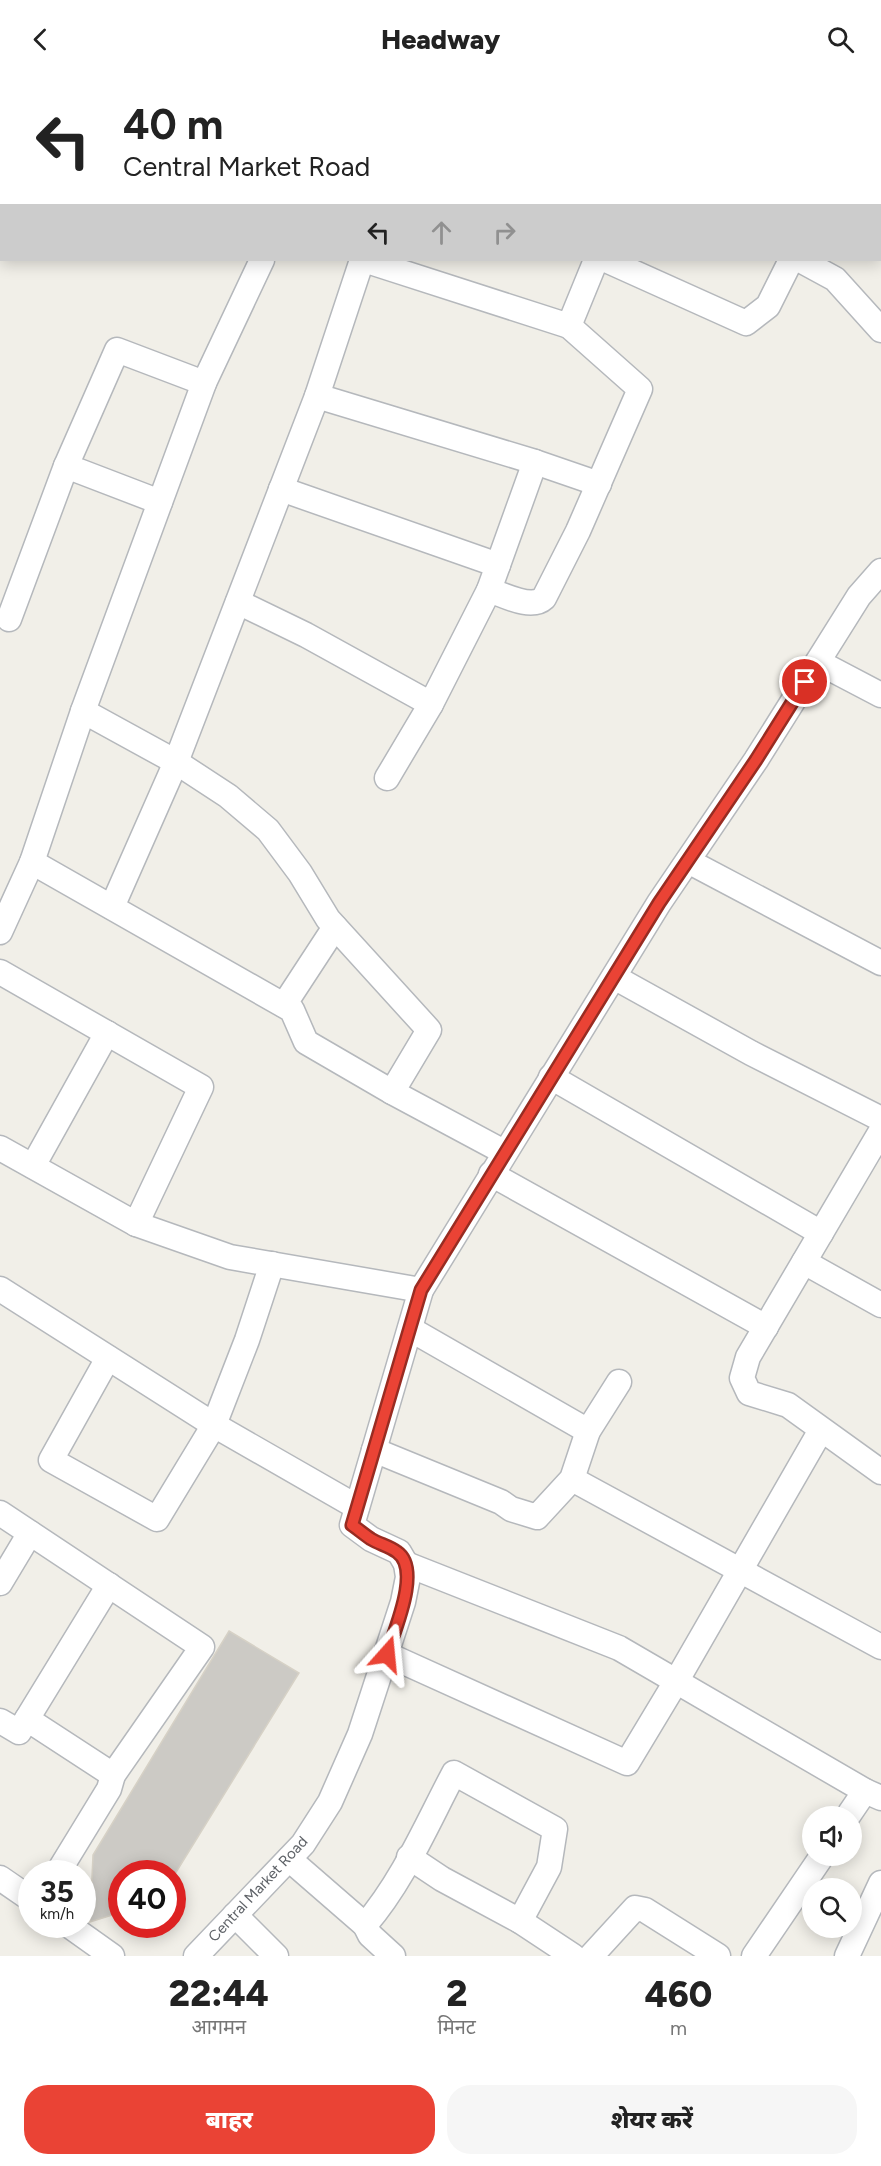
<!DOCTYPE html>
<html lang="hi">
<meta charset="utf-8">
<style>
:root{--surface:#fff;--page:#f6f6f6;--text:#222;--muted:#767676;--accent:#ea4335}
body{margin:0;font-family:Figtree,"Noto Sans Devanagari",sans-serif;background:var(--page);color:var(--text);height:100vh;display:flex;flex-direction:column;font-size:22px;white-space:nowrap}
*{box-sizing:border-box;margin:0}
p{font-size:20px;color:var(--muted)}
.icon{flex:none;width:33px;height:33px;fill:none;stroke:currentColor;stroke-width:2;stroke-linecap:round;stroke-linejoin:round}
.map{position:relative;height:1878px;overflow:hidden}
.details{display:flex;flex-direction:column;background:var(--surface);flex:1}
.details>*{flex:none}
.hud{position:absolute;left:0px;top:0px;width:882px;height:183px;box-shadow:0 3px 15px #0003;background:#fff;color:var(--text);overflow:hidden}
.tools{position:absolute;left:802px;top:1728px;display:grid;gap:12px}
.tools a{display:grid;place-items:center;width:60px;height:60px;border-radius:50%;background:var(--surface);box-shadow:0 3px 15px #0003;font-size:30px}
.speed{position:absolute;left:18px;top:1782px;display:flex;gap:12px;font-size:30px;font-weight:700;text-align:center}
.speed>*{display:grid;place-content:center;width:78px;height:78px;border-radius:50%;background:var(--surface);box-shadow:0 3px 15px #0003;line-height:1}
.speed small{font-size:15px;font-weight:400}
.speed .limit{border:9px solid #d22;background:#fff;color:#111}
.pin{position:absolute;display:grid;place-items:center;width:51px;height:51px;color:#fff;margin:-26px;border:3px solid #fff;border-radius:50%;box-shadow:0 2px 6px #0007}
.me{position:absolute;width:66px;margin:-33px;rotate:18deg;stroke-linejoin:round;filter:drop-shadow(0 0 4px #0008)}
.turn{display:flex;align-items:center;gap:21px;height:126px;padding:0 24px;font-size:27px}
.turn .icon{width:78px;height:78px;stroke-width:2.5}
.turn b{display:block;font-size:42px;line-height:51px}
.lanes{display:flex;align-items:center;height:57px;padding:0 24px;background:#0003;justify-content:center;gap:30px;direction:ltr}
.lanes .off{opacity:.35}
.eta{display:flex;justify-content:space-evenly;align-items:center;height:102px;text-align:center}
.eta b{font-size:36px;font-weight:800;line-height:42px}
.action{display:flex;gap:12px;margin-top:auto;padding:12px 24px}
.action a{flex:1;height:69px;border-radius:24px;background:var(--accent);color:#fff;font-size:24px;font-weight:800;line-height:69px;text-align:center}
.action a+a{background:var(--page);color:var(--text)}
header{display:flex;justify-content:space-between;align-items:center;height:78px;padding:0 24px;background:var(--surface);font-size:27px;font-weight:800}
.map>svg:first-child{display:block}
</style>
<header><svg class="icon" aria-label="back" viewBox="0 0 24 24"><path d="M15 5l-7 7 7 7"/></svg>Headway<svg class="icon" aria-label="search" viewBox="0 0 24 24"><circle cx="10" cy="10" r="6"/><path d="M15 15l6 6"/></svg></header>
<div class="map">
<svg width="881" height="1878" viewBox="0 0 881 1878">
<rect width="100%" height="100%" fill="#f1efe8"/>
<path fill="#cccac5" stroke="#d6d1c6" stroke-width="1.5" d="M 229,1553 L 299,1595 L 175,1796 L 122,1796 L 122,1834 L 90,1844 L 93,1777 Z"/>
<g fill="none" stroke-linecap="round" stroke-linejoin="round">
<defs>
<g id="minor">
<path d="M 368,0 L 372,2"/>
<path d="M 343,2 L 344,0"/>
<path d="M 674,2 L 675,0"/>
<path d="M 845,2 L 846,0"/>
<path d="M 0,80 L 2,80"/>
<path d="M 364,182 L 569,248 L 596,182"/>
<path d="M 606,182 L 746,245 L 768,228 L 791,182"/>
<path d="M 800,182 L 835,201 L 881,252"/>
<path d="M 317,318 L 535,384 L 599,406"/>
<path d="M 281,411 L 498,487"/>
<path d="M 160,424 L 66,388 L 117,272 L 204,305"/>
<path d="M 489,512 C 504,517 531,532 544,520 L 578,453 L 640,311 L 569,248"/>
<path d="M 238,524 L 306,557 L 431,626"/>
<path d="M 9,541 L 66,388"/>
<path d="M 818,584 L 881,617"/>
<path d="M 83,633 L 176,684 L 228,718 L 268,752 L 300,795 L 328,841 L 429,952 L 392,1014"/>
<path d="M 387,700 L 431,626 L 489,512 L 535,384"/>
<path d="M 688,783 L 881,885"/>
<path d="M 32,784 L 292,932 L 306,964 L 392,1014 L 504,1074"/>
<path d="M 112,829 L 176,684 L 317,318 L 362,182"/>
<path d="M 0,854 L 32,784 L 83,633 L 204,305 L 262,182"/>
<path d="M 0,894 L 201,1009 L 136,1146 L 0,1070"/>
<path d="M 614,899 L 751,975 L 881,1041"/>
<path d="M 284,927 L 335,849"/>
<path d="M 551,999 L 821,1155"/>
<path d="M 881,1053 L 748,1279 L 742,1300 L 749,1315 L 788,1327 L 881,1394"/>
<path d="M 33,1088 L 107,955"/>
<path d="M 491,1096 L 766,1249"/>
<path d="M 136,1146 L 230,1179 L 421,1212"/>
<path d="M 804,1184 L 881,1227"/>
<path d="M 0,1211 L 214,1347 L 357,1429"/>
<path d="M 410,1251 L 588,1353"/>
<path d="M 108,1280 L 51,1382 L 157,1441 L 214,1347 L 247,1262 L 272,1186"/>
<path d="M 374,1372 L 501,1424 L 511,1431 L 537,1439 L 572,1401 L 588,1353 L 619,1304"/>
<path d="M 572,1401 L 881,1569"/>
<path d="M 0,1435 L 202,1569 L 113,1697 L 109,1711 L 57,1796"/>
<path d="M 406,1486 L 619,1570 L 865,1713 L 881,1720"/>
<path d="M 0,1505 L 30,1455"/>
<path d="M 386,1576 L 627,1685 L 677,1602 L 821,1352"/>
<path d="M 27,1641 L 113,1697"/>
<path d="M 0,1643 L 19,1654 L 109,1507"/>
<path d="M 848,1738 L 865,1713"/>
<path d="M 409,1779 L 442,1801 L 520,1843 L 573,1878"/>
<path d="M 289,1781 L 365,1847 L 370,1857 L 393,1878"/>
<path d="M 0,1800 L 32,1822"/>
<path d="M 235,1837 L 276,1878"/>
<path d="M 67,1846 L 112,1878"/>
<path d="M 365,1847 C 403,1803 427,1746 454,1695 L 555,1751 L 549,1789 L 520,1843"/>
<path d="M 196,1878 L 303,1766 L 330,1724 L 360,1656 L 403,1524 L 408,1499 L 406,1486 L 399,1474 L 371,1461 L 352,1447 L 421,1212 L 659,825 L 756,682 L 859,518 L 881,493"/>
<path d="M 591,1878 L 635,1830 L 645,1832 L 718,1878"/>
<path d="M 754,1878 L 822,1778"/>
<path d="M 847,1878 L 881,1805"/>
</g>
</defs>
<use href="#minor" stroke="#b5b8bc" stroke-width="27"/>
<use href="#minor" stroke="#fff" stroke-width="24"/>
</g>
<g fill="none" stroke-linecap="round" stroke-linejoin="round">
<defs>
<path id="route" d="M 387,1576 C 394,1553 422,1491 397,1474 C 389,1468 379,1466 371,1461 C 365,1457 359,1452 352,1447 L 421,1212 L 659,825 L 756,682 L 805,604"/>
</defs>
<use href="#route" stroke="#982c22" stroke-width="15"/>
<use href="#route" stroke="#ea4335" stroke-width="10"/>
</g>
<g text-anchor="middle" stroke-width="6" stroke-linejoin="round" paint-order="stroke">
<g font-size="15" fill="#5f6368" stroke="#fff">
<text transform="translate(258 1811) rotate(-47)" y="5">Central Market Road</text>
</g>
</g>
</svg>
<div class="tools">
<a><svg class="icon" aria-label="sound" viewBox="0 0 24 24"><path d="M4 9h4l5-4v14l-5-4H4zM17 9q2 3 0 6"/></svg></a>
<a><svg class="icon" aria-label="search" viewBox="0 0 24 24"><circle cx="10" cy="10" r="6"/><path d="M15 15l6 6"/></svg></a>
</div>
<div class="speed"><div>35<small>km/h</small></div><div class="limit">40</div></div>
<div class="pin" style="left:805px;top:604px;background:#d93025"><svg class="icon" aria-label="arrive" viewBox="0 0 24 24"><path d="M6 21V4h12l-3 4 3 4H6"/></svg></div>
<svg class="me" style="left:387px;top:1576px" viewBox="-20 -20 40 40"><path d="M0-17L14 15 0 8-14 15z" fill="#ea4335" stroke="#fff" stroke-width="4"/></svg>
<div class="hud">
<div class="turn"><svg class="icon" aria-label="left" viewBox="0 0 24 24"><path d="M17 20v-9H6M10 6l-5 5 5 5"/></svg><div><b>40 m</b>Central Market Road</div></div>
<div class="lanes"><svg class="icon" aria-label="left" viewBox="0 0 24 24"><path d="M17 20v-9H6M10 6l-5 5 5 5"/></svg><svg class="icon off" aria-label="ahead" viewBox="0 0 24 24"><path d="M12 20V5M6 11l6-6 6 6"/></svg><svg class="icon off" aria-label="right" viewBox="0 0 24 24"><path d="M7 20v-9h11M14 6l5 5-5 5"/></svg></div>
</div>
</div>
<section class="details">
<div class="eta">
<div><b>22:44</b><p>आगमन</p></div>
<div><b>2</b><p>मिनट</p></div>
<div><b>460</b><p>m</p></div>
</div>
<div class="action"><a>बाहर</a><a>शेयर करें</a></div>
</section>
